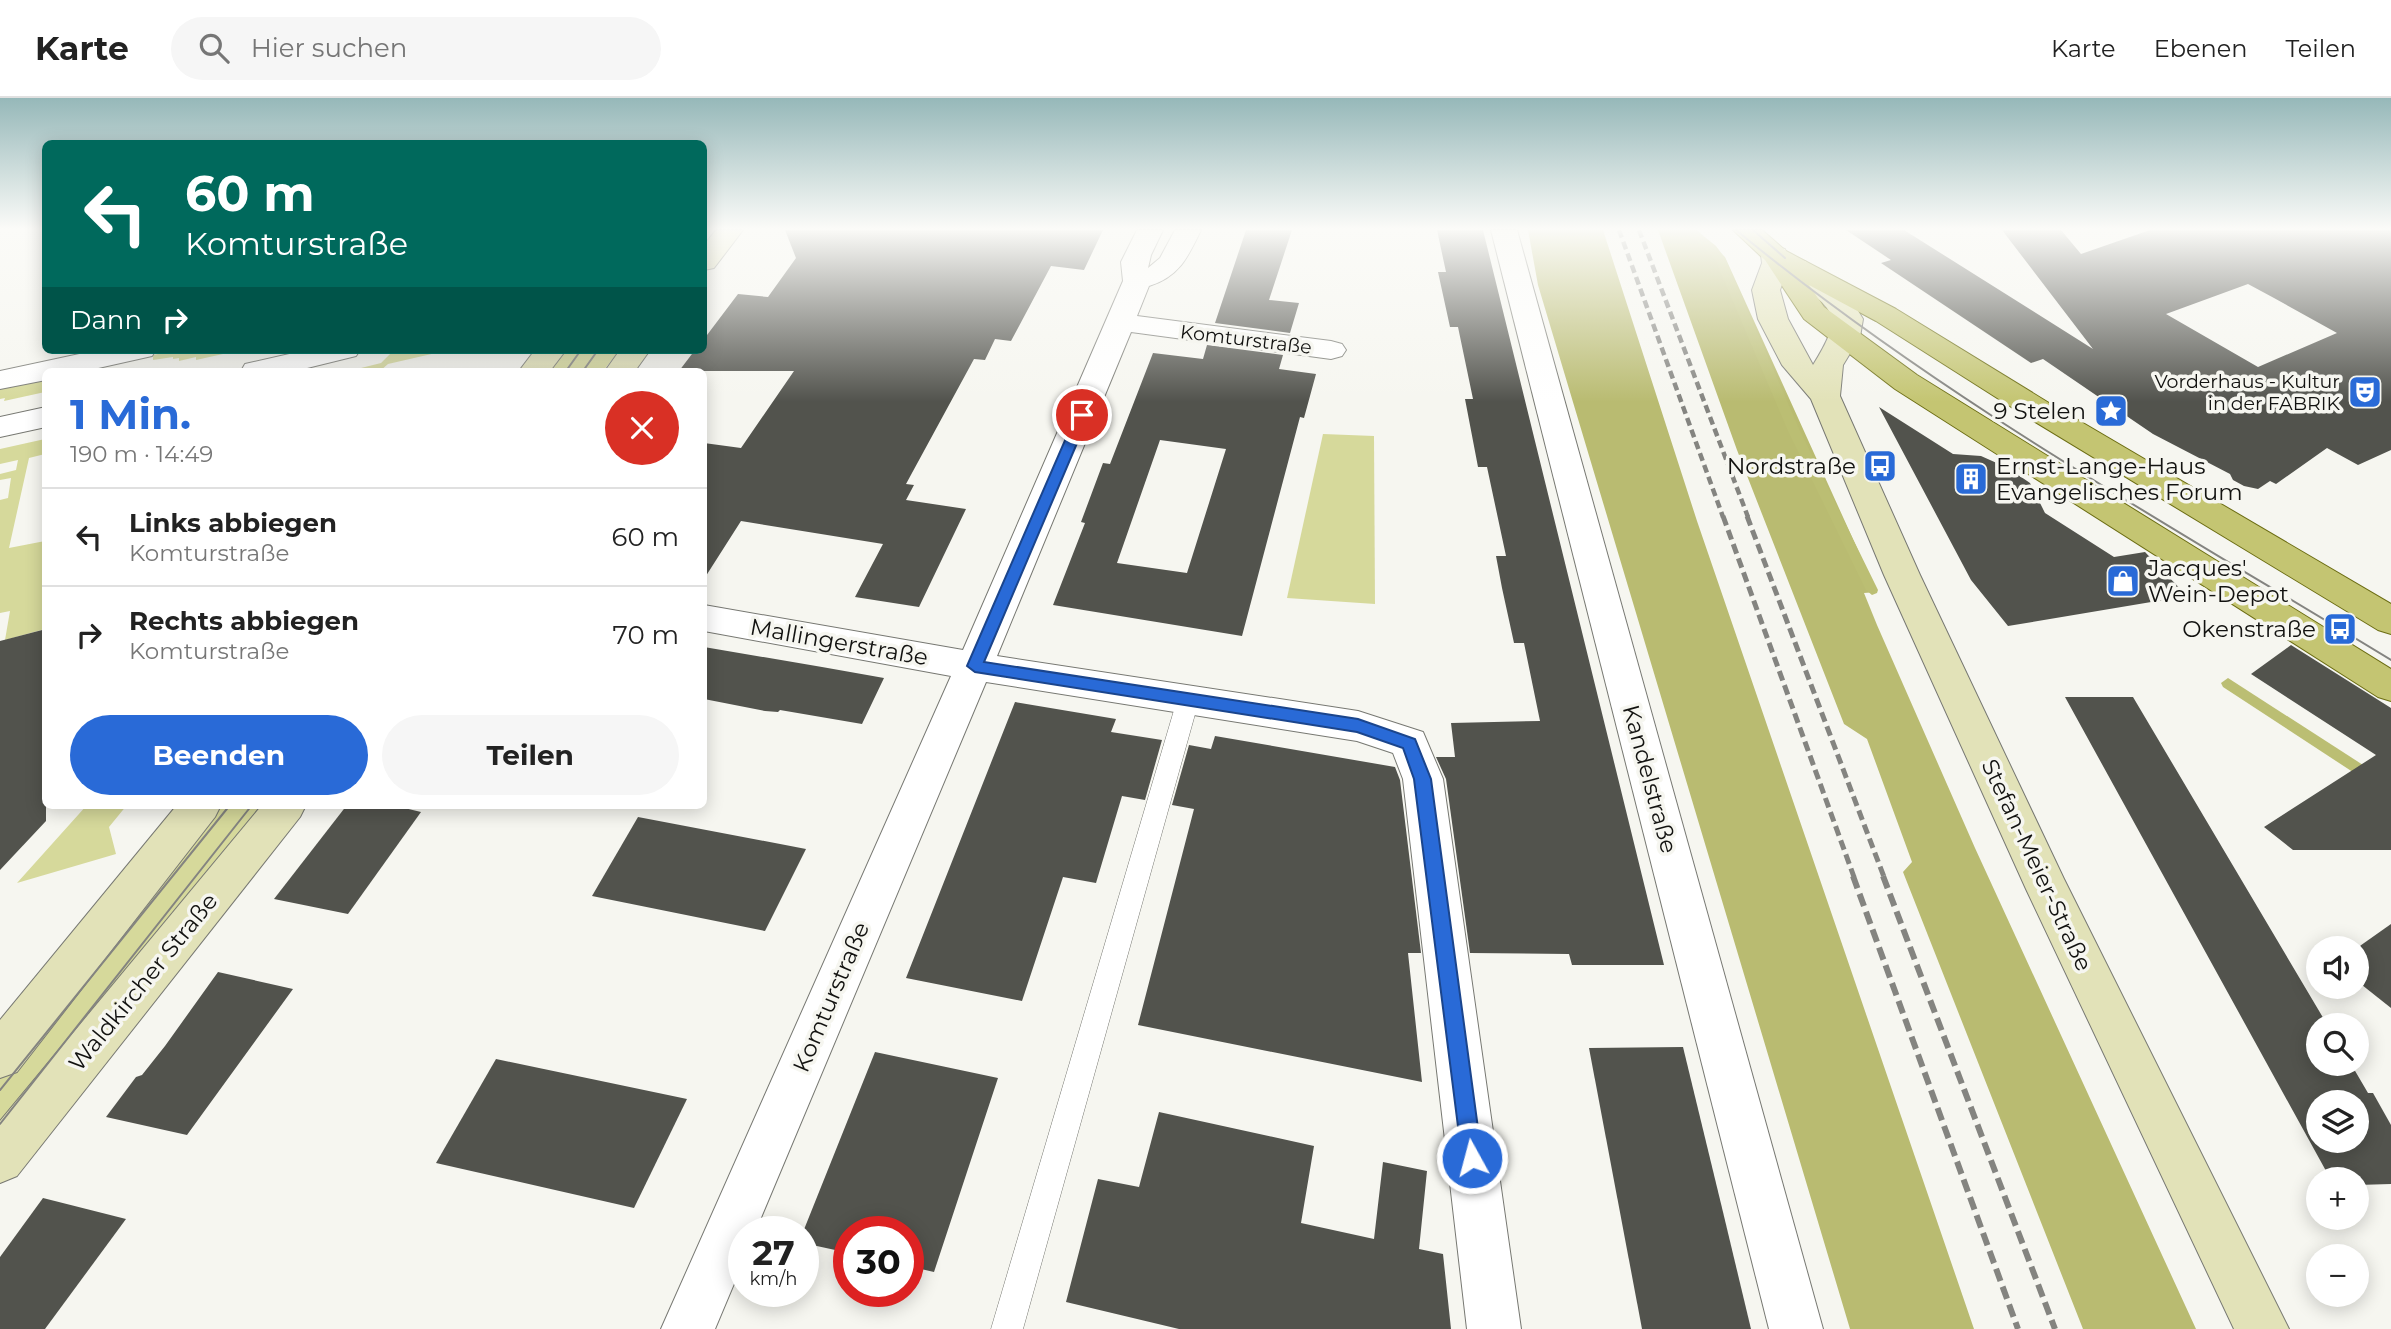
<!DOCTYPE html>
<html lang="de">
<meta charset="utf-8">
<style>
:root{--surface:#fff;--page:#f6f6f6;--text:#222;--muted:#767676;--line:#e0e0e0;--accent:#296ad7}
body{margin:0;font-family:Montserrat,sans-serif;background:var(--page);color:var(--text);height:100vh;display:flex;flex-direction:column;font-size:26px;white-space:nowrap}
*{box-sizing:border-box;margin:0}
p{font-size:23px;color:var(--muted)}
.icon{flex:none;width:38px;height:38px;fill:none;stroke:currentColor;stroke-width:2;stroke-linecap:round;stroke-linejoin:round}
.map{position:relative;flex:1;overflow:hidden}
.side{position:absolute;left:42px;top:270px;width:665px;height:441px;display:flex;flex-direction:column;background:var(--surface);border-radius:10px;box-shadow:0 4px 18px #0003}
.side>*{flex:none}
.hud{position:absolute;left:42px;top:42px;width:665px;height:214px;border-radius:10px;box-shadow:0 4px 18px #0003;background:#00695c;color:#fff;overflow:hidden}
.fabs{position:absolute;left:2306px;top:838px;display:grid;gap:14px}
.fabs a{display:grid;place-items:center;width:63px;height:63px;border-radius:50%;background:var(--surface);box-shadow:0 4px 18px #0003;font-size:35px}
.speed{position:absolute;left:728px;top:1118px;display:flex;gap:14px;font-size:35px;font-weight:700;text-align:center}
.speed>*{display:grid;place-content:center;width:91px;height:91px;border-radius:50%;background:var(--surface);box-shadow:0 4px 18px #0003;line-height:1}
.speed small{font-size:18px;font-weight:400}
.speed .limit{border:10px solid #d22;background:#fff;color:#111}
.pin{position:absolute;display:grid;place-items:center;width:60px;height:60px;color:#fff;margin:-30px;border:4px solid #fff;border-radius:50%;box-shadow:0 2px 7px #0007}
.me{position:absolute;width:77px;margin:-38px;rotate:353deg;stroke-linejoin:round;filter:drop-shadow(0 0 5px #0008)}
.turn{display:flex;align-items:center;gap:24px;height:147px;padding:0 28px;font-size:32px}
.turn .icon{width:91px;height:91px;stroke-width:2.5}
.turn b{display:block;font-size:49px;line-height:60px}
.then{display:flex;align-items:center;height:66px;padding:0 28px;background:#0003;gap:14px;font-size:26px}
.round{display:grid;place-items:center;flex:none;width:74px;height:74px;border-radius:37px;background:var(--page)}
.headline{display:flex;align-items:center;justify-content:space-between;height:119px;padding:0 28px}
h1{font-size:42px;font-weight:700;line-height:52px;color:var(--accent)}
.cta{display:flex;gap:14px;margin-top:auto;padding:14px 28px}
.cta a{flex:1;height:80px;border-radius:42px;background:var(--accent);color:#fff;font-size:28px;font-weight:700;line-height:80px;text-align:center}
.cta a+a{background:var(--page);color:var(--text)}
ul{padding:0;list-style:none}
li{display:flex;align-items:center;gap:21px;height:98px;padding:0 28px;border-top:2px solid var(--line)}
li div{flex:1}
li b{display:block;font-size:26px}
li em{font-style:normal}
header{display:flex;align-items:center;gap:42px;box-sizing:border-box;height:98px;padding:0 35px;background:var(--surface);border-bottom:2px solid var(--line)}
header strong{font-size:33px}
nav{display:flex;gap:38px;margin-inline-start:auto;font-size:24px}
.search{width:490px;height:63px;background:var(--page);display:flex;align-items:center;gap:18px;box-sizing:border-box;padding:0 24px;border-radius:38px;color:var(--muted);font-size:26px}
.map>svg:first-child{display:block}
</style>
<header>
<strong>Karte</strong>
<div class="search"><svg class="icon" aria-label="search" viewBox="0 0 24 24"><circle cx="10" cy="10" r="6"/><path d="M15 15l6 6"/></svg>Hier suchen</div>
<nav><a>Karte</a><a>Ebenen</a><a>Teilen</a></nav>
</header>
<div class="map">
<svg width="2391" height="1231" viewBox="0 0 2391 1231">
<rect width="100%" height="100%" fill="#f6f6f0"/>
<g fill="#d6d99b">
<path d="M 177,252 L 241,252 L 196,262 L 196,259 L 179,263 L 179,260 L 173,261 L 173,259 L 153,262 L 153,257 Z"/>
<path d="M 394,252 L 449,252 L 388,266 L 380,273 L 349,273 L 381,265 Z"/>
<path d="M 560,252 L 620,252 L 603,273 L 543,273 Z"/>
<path d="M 45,280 L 45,294 L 4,303 L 5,300 L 0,301 L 0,290 Z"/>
<path d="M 1323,336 L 1374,338 L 1375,506 L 1287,500 Z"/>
<path d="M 45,341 L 45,356 L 29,360 L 9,450 L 45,443 L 45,531 L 5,542 L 10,513 L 0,515 L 0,402 L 8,400 L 11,380 L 0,382 L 0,376 L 16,372 L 18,362 L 0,366 L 0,351 Z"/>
<path d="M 87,707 L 127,707 L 109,729 L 116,756 L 17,785 Z"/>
<path d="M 216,707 L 275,707 L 0,1047 L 0,976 Z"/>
</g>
<g fill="#b9bb71">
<path d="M 1528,132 L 1603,132 L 1697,423 L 1974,1231 L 1850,1231 L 1538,187 Z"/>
<path d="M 1658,132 L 1697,132 L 1725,159 L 1877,494 L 1864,495 L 1877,527 L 1975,750 L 2196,1231 L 2083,1231 L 1903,774 L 1912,764 L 1867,641 L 1844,626 L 1737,352 Z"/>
</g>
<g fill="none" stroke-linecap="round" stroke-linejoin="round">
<g fill="#bbbe73" fill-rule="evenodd">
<path d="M 1685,132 L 1696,132 L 1716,148 L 1725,160 L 1800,333 L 1878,492 L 1877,495 L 1872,497 L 1866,492 L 1788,333 L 1715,161 Z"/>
<path d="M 2228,580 L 2391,685 L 2391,699 L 2223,589 L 2221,585 Z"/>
</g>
</g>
<g fill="#52534d" fill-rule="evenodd">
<path d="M 785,132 L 1103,132 L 1084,172 L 1051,168 L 1011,243 L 995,241 L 985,262 L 974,261 L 906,386 L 914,387 L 906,402 L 966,411 L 919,509 L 855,499 L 883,446 L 741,423 L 704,481 L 704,345 L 741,350 L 794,273 L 679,273 L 695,252 L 704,252 L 704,241 L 738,196 L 768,199 L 796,160 Z"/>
<path d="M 1246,132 L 1292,132 L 1269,202 L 1299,205 L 1290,235 L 1215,225 Z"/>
<path d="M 1437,132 L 1483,132 L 1664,867 L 1572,867 L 1569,856 L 1470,855 L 1446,681 L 1436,659 L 1455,659 L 1451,625 L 1540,623 L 1524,545 L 1514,545 L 1502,490 L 1496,458 L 1506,458 L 1487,369 L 1478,369 L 1465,301 L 1473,301 L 1458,229 L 1450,229 L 1438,174 L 1446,174 Z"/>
<path d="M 1846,132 L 1904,132 L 2093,251 L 2002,132 L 2061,132 L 2081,156 L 2150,132 L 2391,132 L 2391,352 L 2358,367 L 2327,350 L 2276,386 L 2270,383 L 2258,391 L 2244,388 L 2233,382 L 2230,376 L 2153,336 L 2043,261 L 2031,265 L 1881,165 L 1891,162 ZM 2248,186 L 2274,200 L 2337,235 L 2258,269 L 2166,216 Z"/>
<path d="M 1207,247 L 1283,257 L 1279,271 L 1316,276 L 1304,320 L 1300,319 L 1242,538 L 1053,507 L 1085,425 L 1081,424 L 1103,365 L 1110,366 L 1153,255 L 1203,261 ZM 1160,342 L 1226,351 L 1187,475 L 1117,465 Z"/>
<path d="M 1879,309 L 1953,356 L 1981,358 L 2008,370 L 2030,385 L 2045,415 L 2114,459 L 2145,454 L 2187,498 L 2008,528 L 1971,482 Z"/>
<path d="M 46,531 L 46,723 L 0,772 L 0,543 Z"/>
<path d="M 2291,547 L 2391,610 L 2391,752 L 2293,752 L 2264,729 L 2376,657 L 2251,576 Z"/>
<path d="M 704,549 L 822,569 L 884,580 L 862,626 L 780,612 L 778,614 L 765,613 L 704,601 Z"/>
<path d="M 2065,599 L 2133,599 L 2328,928 L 2319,928 L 2319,966 L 2351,966 L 2368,995 L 2373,995 L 2391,1027 L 2391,1086 L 2357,1087 L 2357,1082 L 2331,1082 ZM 2319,1004 L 2357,1004 L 2357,1043 L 2319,1043 Z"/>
<path d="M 1015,604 L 1116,621 L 1111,634 L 1162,642 L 1145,702 L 1122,698 L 1096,785 L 1063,779 L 1022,903 L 906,880 Z"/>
<path d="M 1215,638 L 1395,669 L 1400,682 L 1421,855 L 1408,855 L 1422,984 L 1138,927 L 1194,711 L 1172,707 L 1189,647 L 1211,651 Z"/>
<path d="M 347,707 L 392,707 L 421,714 L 348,816 L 274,801 Z"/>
<path d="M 638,719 L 806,751 L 765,833 L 592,798 Z"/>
<path d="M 2391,826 L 2391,910 L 2357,883 L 2357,850 Z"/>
<path d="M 218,874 L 293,891 L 187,1037 L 106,1019 L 136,979 L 142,977 L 165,948 Z"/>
<path d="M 1683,949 L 1723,1114 L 1751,1231 L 1642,1231 L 1589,950 Z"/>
<path d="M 875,954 L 998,980 L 934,1174 L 908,1168 L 908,1134 L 849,1134 L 849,1155 L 803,1145 L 803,1134 Z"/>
<path d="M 496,961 L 687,1001 L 634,1110 L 436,1065 Z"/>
<path d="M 1159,1014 L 1314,1048 L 1301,1125 L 1374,1141 L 1383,1064 L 1427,1073 L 1419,1151 L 1443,1156 L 1451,1231 L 1179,1231 L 1066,1204 L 1098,1081 L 1139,1089 Z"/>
<path d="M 43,1100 L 126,1121 L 45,1231 L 0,1231 L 0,1159 Z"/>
</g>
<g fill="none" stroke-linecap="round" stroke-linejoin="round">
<defs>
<path id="lane" d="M 1188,593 L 1196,596 L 1199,602 L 1023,1231 L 991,1231 L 1177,602 L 1180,596 Z"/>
<g id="street">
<path d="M 1137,132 L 1163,132 L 1151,157 L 1148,170 L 1160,160 L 1175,132 L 1201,132 C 1188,159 1179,179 1149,188 L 1137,218 L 1331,243 L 1342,246 L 1346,252 L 1342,258 L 1331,261 L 1131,234 L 997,558 L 1358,613 L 1423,634 L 1443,681 L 1521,1231 L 1467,1231 L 1403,681 L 1393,655 L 1357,643 L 986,584 L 755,1134 L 744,1134 L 744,1162 L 715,1231 L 661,1231 L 951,578 L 704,533 L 704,507 L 963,552 L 1123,183 L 1121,164 Z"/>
<path d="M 1491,132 L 1517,132 L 1823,1231 L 1769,1231 Z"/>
<path d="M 98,252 L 156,252 L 152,258 L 85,273 L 46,273 L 46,282 L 0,291 L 0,273 Z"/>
<path d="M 307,252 L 360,252 L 356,258 L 295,273 L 241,273 L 245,266 Z"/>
<path d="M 46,309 L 46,329 L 0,339 L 0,319 Z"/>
</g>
<g id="secondary">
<path d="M 716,132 L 743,132 L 714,170 L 704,172 L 704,147 Z"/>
<path d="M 1775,149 L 1785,151 L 1789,162 L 1805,163 L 1849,198 L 1863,221 L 1860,239 L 1843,267 L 1840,298 L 1920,477 L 2064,781 L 2289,1231 L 2234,1231 L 2026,791 L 1884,477 L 1811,301 L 1782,267 L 1758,221 L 1752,192 L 1762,165 L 1761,157 L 1765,151 ZM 1786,176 C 1831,212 1848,211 1813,267 L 1788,221 L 1780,192 Z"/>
<path d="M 535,252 L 566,252 L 550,273 L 519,273 Z"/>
<path d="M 620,252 L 650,252 L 635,273 L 605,273 Z"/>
<path d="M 177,707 L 221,707 L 215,719 L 17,974 L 0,980 L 0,922 Z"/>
<path d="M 262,707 L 306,707 L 300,719 L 17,1078 L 0,1085 L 0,1023 Z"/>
</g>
<path id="primary" d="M 1733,132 L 1762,132 L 1786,153 L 1896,211 L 2049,305 L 2391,506 L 2391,536 L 2378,532 L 2027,319 L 1876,223 L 1809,187 L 1824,209 L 1917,277 L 2391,571 L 2391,603 L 2378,599 L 1895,291 L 1804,221 L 1765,162 Z"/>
</defs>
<use href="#lane" stroke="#777872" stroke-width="1"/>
<use href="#street" stroke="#777872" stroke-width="2"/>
<use href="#secondary" stroke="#777872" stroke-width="2"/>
<use href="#primary" stroke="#6c6d13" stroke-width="2"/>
<use href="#lane" fill="#fff" fill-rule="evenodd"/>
<use href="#street" fill="#fff" fill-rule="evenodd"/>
<use href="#secondary" fill="#e2e2b8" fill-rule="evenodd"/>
<use href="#primary" fill="#c4c572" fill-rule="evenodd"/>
<g stroke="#848480" stroke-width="2">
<path d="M 1736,132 C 1938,299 2168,426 2391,562"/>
<path d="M 1753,132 L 1785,160"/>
<path d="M 566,273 L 581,252"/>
<path d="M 583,273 L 598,252"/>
<path d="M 0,992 L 230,707"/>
<path d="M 0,1026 L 252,707"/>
</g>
<g stroke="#848480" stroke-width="4.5" stroke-dasharray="8 4.5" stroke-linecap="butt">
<path d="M 1619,132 L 1723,419"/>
<path d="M 1639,132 L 1748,419"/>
</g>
<g stroke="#848480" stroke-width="5" stroke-dasharray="10 5" stroke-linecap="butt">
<path d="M 1723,418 L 1854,779"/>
<path d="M 1747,418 L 1884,779"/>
</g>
<g stroke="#848480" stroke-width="6" stroke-dasharray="13 6" stroke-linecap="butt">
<path d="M 1853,778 L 2018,1231"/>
<path d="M 1883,778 L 2055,1231"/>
</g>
</g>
<linearGradient id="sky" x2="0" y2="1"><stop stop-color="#96b8b9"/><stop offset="0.43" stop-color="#fbfbf8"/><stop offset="1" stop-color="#fbfbf8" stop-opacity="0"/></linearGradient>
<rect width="2391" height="304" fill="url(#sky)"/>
<path fill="#296ad7" stroke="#1b458c" stroke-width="2" d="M 1082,312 L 1089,317 L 984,564 L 1358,621 L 1415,641 L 1431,681 L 1482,1060 L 1479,1067 L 1472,1070 L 1465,1067 L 1462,1060 L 1414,681 L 1403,650 L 1357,634 L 975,574 L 967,568 L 1076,317 Z"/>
<defs>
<symbol id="theatre-square" viewBox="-11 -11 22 22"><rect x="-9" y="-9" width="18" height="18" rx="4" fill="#296ad7" stroke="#f6f6f0"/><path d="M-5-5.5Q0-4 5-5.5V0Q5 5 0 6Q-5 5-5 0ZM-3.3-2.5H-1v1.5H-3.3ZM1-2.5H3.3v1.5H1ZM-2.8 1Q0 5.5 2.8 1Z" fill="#fff"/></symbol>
<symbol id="sight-square" viewBox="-11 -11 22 22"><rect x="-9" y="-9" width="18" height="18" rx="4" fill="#296ad7" stroke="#f6f6f0"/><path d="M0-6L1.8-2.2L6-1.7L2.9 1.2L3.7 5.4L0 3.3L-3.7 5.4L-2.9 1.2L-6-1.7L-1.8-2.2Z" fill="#fff"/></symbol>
<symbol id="bus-square" viewBox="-11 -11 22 22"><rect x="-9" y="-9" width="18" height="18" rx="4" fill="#296ad7" stroke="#f6f6f0"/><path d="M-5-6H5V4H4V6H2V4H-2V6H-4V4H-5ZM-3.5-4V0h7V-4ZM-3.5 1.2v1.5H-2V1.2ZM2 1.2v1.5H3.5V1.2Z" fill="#fff"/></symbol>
<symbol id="building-square" viewBox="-11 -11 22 22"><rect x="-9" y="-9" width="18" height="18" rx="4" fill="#296ad7" stroke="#f6f6f0"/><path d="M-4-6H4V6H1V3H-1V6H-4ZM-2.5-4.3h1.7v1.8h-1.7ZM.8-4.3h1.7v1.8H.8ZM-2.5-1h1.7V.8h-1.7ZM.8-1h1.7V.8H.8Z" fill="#fff"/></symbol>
<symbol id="shop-square" viewBox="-11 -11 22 22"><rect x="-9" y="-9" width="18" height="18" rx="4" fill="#296ad7" stroke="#f6f6f0"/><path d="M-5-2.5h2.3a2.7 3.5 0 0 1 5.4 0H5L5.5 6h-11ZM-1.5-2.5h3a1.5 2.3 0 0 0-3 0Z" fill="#fff"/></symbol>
</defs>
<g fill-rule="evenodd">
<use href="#theatre-square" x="2346" y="275" width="38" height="38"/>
<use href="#sight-square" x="2092" y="294" width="38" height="38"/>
<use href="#bus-square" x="1861" y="349" width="38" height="38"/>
<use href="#building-square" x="1952" y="362" width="38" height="38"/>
<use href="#shop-square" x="2104" y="464" width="38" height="38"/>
<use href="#bus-square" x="2321" y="512" width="38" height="38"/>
</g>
<g text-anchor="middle" stroke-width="7" stroke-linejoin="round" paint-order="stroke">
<g font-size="19" fill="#121210" stroke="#f6f6f0">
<text transform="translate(1246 241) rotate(7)" y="7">Komturstraße</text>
</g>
<g font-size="19" fill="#121210" stroke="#f6f6f0" text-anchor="end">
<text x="2340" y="290">Vorderhaus - Kultur<tspan x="2340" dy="22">in der FABRIK</tspan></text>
</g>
<g font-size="23" fill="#121210" stroke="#f6f6f0" text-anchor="end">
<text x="2086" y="321">9 Stelen</text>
<text x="1856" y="376">Nordstraße</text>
<text x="1996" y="376" text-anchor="start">Ernst-Lange-Haus<tspan x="1996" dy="26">Evangelisches Forum</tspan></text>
<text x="2148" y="478" text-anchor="start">Jacques'<tspan x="2148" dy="26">Wein-Depot</tspan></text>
<text x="2316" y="539">Okenstraße</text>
</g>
<g font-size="23" fill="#121210" stroke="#f6f6f0">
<text transform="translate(839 544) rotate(10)" y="8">Mallingerstraße</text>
<text transform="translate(1650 681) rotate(75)" y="8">Kandelstraße</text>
<text transform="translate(2037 767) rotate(65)" y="8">Stefan-Meier-Straße</text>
<text transform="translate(143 884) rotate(-51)" y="8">Waldkircher Straße</text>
<text transform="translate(831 899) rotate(-67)" y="8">Komturstraße</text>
</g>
</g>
</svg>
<div class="fabs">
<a><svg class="icon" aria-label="sound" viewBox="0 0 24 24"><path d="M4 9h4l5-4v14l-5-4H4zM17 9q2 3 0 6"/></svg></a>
<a><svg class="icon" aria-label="search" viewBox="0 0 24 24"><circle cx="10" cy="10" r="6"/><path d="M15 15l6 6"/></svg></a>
<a><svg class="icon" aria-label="layers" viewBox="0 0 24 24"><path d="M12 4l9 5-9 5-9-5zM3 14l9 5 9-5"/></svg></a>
<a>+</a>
<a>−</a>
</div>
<div class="speed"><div>27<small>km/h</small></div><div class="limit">30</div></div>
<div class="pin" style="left:1082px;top:317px;background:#d93025"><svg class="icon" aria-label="arrive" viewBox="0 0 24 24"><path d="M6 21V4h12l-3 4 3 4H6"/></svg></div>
<svg class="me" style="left:1472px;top:1060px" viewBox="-20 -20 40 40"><circle r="17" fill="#296ad7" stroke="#fff" stroke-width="3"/><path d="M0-11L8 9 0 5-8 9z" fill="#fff"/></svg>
<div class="hud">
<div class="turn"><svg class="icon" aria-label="left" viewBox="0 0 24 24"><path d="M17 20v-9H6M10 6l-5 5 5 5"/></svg><div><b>60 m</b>Komturstraße</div></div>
<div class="then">Dann<svg class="icon" aria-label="right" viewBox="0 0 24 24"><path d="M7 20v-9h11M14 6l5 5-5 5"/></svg></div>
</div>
<section class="side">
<div class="headline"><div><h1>1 Min.</h1><p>190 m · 14:49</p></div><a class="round" style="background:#d93025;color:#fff"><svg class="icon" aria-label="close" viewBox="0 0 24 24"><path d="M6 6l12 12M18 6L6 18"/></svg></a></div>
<ul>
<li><svg class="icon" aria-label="left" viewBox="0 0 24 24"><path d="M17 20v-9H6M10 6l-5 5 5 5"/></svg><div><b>Links abbiegen</b><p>Komturstraße</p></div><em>60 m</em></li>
<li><svg class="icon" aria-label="right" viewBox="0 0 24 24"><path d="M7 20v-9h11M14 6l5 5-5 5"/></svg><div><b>Rechts abbiegen</b><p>Komturstraße</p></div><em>70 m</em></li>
</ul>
<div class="cta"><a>Beenden</a><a>Teilen</a></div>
</section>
</div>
